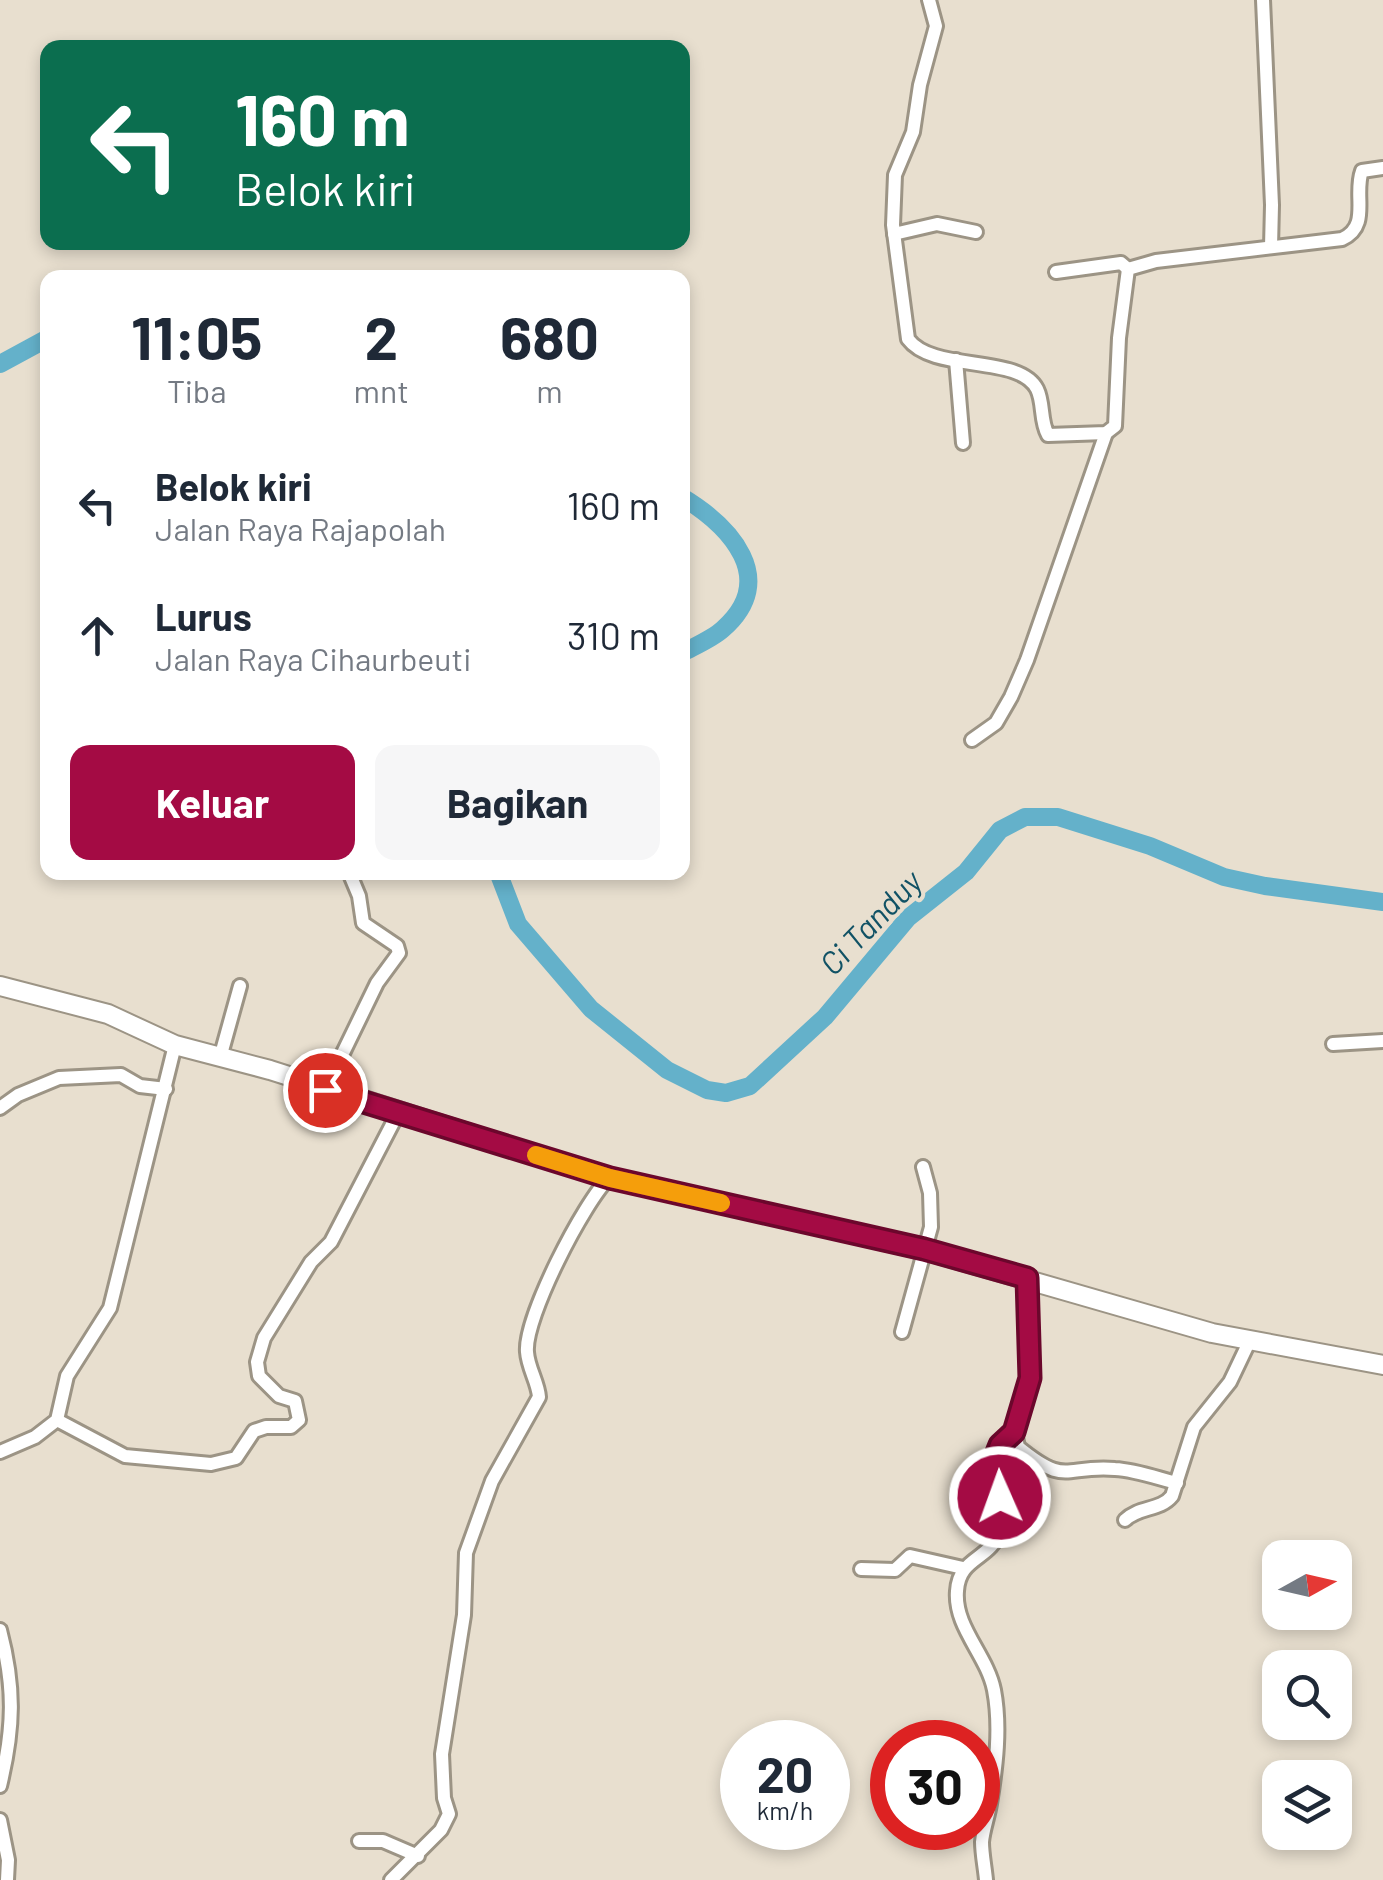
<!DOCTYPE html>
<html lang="id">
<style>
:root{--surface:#fff;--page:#f6f6f7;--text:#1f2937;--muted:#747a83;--accent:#a40b44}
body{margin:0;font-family:Barlow,sans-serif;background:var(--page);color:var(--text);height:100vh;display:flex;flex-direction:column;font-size:38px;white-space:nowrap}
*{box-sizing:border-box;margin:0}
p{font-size:32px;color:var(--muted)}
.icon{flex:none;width:55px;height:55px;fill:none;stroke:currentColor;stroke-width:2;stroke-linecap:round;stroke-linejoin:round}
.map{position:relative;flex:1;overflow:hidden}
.side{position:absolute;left:40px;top:270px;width:650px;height:610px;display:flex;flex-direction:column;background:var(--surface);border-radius:20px;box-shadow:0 5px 15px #0003}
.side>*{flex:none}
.banner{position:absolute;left:40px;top:40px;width:650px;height:210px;border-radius:20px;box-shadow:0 5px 15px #0003;background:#0b6e4f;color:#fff;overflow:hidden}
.needle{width:65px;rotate:82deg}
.tools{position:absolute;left:1262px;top:1540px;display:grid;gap:20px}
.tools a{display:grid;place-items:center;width:90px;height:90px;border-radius:20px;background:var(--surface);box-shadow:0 5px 15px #0003;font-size:50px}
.speed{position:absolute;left:720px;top:1720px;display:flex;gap:20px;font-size:50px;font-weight:700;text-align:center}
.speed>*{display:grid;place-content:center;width:130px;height:130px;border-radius:50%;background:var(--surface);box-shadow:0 5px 15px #0003;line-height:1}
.speed small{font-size:25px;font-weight:400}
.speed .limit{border:15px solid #d22;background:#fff;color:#111}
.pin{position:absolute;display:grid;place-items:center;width:85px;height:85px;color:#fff;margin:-42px;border:5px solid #fff;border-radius:50%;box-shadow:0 2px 10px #0007}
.me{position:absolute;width:110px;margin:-55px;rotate:358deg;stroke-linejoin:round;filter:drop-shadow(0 0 8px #0008)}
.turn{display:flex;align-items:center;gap:35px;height:210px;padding:0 30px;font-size:45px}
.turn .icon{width:130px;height:130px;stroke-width:2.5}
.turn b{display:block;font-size:70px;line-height:85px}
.eta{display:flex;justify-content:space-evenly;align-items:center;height:170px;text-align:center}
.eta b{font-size:60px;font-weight:700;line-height:70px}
.action{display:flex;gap:20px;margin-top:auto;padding:20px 30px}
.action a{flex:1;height:115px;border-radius:20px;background:var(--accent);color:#fff;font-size:40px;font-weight:700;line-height:115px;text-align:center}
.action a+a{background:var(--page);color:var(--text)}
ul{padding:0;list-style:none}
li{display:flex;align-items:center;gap:30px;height:130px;padding:0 30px}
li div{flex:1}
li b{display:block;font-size:38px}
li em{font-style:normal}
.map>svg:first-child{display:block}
</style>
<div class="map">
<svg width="1383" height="1880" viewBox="0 0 1383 1880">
<rect width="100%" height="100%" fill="#e8dfcf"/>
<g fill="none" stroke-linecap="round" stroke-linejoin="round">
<g stroke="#64b1ca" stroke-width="18">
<path d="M 0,364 L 48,338"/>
<path d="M 682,497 C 730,526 780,579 723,629 C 712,639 695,646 682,653"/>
<path d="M 498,872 L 518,924 L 591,1009 L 667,1070 L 707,1090 L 726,1093 L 750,1086 L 825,1017 L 908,918 L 966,872 L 1000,830 L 1025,817 L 1058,817 L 1150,846 L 1224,877 L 1265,886 L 1383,902"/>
</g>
<defs>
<g id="minor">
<path d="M 929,0 L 936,26 L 920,85 L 913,132 L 895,175 L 893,225 L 908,339 C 933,373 1019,354 1037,389 C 1044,403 1040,421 1048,435 L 1106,433 L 1115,426 L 1119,338 L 1128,269 L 1156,261 L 1342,239 C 1371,226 1353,195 1362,171 L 1383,168"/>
<path d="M 1263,0 L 1272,205 L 1271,247"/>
<path d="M 894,234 L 937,224 L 976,232"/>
<path d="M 1056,272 L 1121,263 L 1128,269"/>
<path d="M 956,360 L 963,443"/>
<path d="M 972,740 L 996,723 L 1011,697 L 1027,660 L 1106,433"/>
<path d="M 1333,1044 L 1383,1041"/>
<path d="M 220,1058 L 240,986"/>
<path d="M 325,1090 L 377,983 L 399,953 L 397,946 L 363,923 L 359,896 L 349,872"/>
<path d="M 0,1108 L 18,1095 L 59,1078 L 121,1075 L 140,1086 L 166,1089"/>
<path d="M 1027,1278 L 1030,1378 L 1014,1427 L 1018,1447 C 1067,1487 1063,1465 1115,1469 C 1135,1470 1157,1478 1177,1483"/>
<path d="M 902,1332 L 931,1227 L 930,1193 L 923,1167"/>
<path d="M 57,1420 L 125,1456 L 211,1464 L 236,1458 L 254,1431 L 266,1427 L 291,1427 L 299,1420 L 295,1401 L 279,1396 L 259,1376 L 257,1362 L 264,1338 L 311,1262 L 331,1242 L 398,1113"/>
<path d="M 0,1452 L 35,1437 L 57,1420 L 67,1376 L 110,1308 L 175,1045"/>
<path d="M 1125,1520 C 1139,1506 1160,1511 1172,1496 L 1194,1427 L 1230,1382 L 1250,1340"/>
<path d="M 861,1569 L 895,1570 L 910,1556 L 963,1568"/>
<path d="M 0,1630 C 15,1687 14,1728 0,1786"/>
<path d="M 0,1820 L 8,1860 L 7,1880"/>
<path d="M 359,1841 L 383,1841 L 418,1856"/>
<path d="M 391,1880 L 441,1830 L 449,1814 L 444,1798 L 442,1754 L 464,1615 L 466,1553 L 492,1481 L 539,1397 C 538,1382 528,1368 527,1352 C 524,1318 584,1202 609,1178"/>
<path d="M 986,1880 C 985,1868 982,1854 982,1842 C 983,1830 988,1817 990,1804 C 996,1767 1001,1727 994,1690 C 987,1655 954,1627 957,1591 C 959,1556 992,1560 999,1531 C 1008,1488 977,1468 1014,1432"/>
</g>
<path id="highway" d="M 0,986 L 108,1014 L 175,1045 L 270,1070 L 609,1178 L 924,1250 L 1212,1333 L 1383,1365"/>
</defs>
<use href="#minor" stroke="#9c9485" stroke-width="18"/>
<use href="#highway" stroke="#9c9485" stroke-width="22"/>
<use href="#minor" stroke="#fff" stroke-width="12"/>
<use href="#highway" stroke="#fff" stroke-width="18"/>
</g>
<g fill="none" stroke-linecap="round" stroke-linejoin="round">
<defs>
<path id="route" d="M 325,1090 L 610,1178 L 924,1249 L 1027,1278 L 1030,1378 L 1014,1432 L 1000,1445 L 994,1460 L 1000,1497"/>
</defs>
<use href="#route" stroke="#6b072c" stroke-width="25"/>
<use href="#route" stroke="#a40b44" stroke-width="18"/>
<path stroke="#f59e0b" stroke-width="18" d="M 536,1155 L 610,1178 L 721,1203"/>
</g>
<g text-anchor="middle" stroke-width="8" stroke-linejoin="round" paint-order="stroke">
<g font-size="32" font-style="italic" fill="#115265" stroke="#e8dfcf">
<text transform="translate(871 923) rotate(-46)" y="11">Ci Tanduy</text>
</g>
</g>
</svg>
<div class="tools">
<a><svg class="needle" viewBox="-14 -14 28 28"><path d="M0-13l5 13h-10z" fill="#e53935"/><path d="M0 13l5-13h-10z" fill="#747a83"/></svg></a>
<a><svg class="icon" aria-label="search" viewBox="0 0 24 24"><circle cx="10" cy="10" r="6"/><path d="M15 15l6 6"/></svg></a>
<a><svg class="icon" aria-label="layers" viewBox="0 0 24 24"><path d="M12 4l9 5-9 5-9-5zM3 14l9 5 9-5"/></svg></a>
</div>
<div class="speed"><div>20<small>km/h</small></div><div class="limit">30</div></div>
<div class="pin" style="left:325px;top:1090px;background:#d93025"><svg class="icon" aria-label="arrive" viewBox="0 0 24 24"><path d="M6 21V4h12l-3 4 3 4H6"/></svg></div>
<svg class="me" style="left:1000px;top:1497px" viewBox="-20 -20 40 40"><circle r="17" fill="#a40b44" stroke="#fff" stroke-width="3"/><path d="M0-11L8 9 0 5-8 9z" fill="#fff"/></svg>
<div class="banner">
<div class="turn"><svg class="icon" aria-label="left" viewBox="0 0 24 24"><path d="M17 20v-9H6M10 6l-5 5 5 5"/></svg><div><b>160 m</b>Belok kiri</div></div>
</div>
<section class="side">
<div class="eta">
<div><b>11:05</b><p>Tiba</p></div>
<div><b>2</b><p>mnt</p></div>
<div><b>680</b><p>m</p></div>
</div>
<ul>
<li><svg class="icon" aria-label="left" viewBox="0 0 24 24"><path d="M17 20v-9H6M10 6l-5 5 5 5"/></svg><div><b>Belok kiri</b><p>Jalan Raya Rajapolah</p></div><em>160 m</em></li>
<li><svg class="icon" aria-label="ahead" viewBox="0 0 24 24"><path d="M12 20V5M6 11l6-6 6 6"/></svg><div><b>Lurus</b><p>Jalan Raya Cihaurbeuti</p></div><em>310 m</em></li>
</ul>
<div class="action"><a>Keluar</a><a>Bagikan</a></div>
</section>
</div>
